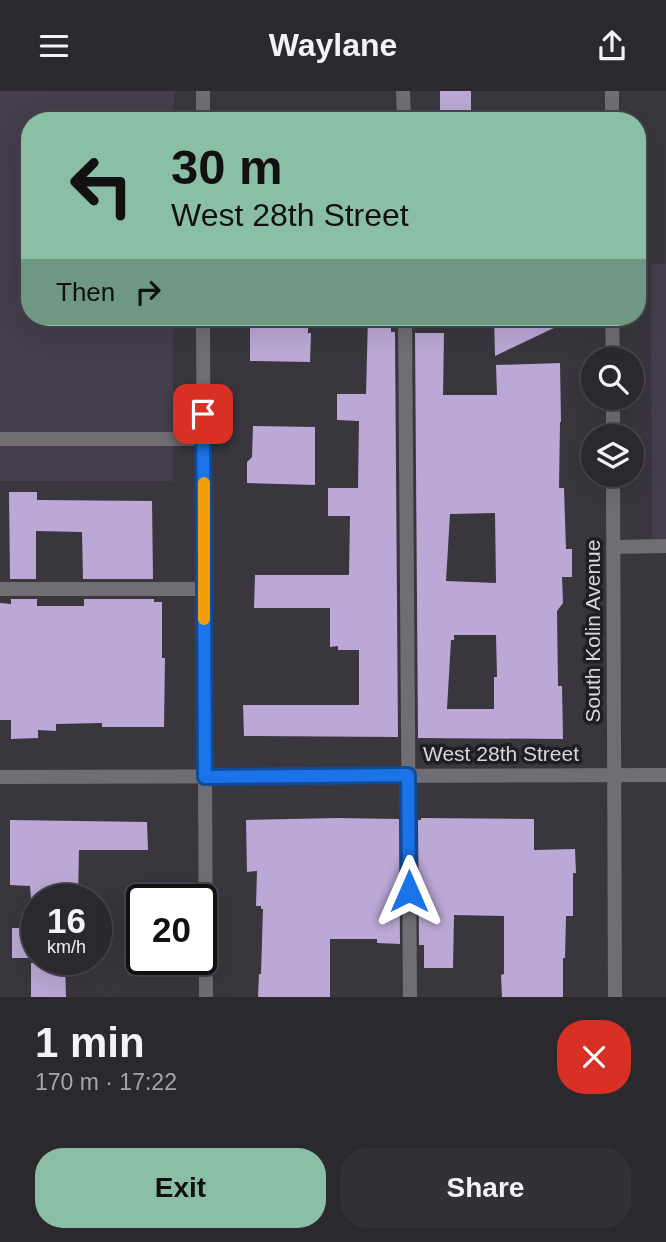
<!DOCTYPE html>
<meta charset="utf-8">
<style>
:root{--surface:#2b282e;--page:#333036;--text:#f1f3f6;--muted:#a6a6aa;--line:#47444a;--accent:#8abfa5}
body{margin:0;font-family:Arial,sans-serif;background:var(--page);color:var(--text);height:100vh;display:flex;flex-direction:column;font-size:26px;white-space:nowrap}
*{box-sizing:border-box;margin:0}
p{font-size:23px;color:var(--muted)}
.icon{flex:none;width:38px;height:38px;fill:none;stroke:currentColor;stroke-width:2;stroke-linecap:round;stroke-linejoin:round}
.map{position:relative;height:906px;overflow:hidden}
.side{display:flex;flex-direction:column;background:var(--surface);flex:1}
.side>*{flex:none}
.guide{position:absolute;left:21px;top:21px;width:625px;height:214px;border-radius:28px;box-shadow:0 7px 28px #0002,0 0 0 2px var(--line);background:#8abfa5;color:#111;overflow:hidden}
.controls{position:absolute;left:581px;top:256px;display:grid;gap:14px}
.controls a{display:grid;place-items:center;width:63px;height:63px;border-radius:50%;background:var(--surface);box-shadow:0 7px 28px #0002,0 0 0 2px var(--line);font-size:35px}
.speed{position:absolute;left:21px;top:793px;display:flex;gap:14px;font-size:35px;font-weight:700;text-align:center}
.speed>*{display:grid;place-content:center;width:91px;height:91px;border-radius:50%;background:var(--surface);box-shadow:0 7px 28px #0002,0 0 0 2px var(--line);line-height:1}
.speed small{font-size:18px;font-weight:400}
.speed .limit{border:4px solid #111;border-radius:10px;background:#fff;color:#111}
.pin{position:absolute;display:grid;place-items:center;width:60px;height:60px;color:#fff;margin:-30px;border-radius:14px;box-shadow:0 4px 10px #0006}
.me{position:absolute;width:77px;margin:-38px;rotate:0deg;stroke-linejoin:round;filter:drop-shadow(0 0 5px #0008)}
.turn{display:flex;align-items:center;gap:24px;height:147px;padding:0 35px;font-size:32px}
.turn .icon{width:91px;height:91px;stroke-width:2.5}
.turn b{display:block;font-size:49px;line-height:60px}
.then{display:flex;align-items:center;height:66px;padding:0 35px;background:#0003;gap:14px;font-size:26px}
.round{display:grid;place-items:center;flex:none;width:74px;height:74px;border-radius:28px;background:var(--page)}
.overview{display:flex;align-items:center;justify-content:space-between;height:119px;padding:0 35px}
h1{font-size:42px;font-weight:600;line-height:52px}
.cta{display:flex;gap:14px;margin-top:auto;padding:14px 35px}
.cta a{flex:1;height:80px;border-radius:28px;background:var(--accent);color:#111;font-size:28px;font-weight:600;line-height:80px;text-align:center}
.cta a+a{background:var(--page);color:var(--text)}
header{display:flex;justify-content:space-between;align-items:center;height:91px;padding:0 35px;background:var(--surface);font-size:32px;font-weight:600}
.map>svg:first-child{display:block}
</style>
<header><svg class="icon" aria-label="menu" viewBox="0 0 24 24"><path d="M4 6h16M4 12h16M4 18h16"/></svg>Waylane<svg class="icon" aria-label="share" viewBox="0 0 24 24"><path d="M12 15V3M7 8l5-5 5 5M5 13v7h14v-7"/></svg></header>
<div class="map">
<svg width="666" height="906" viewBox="0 0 666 906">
<rect width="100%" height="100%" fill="#39363e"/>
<g fill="#443e4d">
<path d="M 0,0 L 174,0 L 174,30 L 30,30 L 30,226 L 173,226 L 173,390 L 0,390 Z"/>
<path d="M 651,173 L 666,173 L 666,451 L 652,451 Z"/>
</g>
<g fill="#bba8d6" fill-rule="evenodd">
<rect x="440" y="0" width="31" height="30"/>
<path d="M 250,226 L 308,226 L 308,242 L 311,242 L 310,271 L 250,270 Z"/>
<path d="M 368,226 L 391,226 L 391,241 L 395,241 L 398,646 L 244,645 L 243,614 L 359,614 L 359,559 L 338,559 L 338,555 L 330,556 L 330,517 L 254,517 L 255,484 L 349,484 L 350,425 L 328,425 L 328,397 L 358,397 L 359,330 L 337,329 L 337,303 L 366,303 Z"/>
<path d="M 494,226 L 577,226 L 495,265 Z"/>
<path d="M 415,242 L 444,242 L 443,304 L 497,304 L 496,274 L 560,272 L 561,331 L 560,331 L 559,397 L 564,397 L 566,458 L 572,458 L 572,486 L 562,486 L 563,512 L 557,520 L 558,595 L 562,595 L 563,648 L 418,647 ZM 495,422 L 496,492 L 446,490 L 450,423 ZM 454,544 L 496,544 L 497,586 L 494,586 L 494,618 L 447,618 L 451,549 L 454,549 Z"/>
<path d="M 253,335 L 315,336 L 315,394 L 247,392 L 247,371 L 252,366 Z"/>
<path d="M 9,401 L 37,401 L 37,409 L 152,410 L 153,488 L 83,488 L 82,441 L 36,440 L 36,488 L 10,488 Z"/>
<path d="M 11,508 L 37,508 L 37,515 L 84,515 L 84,508 L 154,508 L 154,511 L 162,511 L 162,567 L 165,567 L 164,636 L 102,636 L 102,632 L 56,633 L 56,640 L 38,639 L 38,647 L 11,648 L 11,629 L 0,629 L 0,512 L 11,513 Z"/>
<path d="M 337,727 L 399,728 L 400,853 L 377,852 L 377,848 L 330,848 L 330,906 L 258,906 L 259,883 L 261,883 L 263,818 L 261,818 L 261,815 L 256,815 L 257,780 L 247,781 L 246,729 Z"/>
<path d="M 421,727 L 534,728 L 534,759 L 575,758 L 576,782 L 573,782 L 573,825 L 566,825 L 565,867 L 563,867 L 563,906 L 502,906 L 501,884 L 504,883 L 504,825 L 454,824 L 453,877 L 424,877 L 424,854 L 419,854 L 418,729 L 421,729 Z"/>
<path d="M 10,729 L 147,731 L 148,759 L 79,759 L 78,808 L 31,808 L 30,795 L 10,794 Z"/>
<rect x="12" y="837" width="25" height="30"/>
<path d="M 65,871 L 66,906 L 31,906 L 31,872 Z"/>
</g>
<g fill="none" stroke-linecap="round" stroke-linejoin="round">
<g stroke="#706e73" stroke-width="14">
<path d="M 403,0 L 404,30"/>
<path d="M 405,226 L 410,906"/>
<path d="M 0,348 L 203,348"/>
<path d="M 613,456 L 666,455"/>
<path d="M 0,498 L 204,498"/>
</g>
<g stroke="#706e73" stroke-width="14">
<path d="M 612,0 L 612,30"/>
<path d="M 612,226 L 613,268"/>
<path d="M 613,306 L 613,345"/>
<path d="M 613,383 L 615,906"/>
<path d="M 0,686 L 666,684"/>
</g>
<g stroke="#706e73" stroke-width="14">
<path d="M 203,0 L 203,30"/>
<path d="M 203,226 L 206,906"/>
</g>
</g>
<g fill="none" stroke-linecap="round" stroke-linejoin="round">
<defs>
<path id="route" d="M 203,323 L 205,686 L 408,684 L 409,800"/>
</defs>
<use href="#route" stroke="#114b97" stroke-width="18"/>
<use href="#route" stroke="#1a73e8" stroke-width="12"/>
<path stroke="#f59e0b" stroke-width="12" d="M 204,392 L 204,528"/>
</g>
<g text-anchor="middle" stroke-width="7" stroke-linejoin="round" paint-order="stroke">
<g font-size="21" fill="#d9d7dd" stroke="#201e22">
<text transform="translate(593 540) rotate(-90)" y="7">South Kolin Avenue</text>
<text x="501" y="670">West 28th Street</text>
</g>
</g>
</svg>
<div class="controls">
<a><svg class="icon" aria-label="search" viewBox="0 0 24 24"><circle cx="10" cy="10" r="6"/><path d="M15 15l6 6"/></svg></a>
<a><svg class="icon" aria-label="layers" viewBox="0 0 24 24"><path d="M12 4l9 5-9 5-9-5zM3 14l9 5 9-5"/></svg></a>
</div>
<div class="speed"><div>16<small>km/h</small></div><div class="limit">20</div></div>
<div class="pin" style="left:203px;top:323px;background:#d93025"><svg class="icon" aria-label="arrive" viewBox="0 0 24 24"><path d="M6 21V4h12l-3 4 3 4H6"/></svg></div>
<svg class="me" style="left:409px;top:800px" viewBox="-20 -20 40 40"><path d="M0-17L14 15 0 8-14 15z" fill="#1a73e8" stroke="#fff" stroke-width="4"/></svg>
<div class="guide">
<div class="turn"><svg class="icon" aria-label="left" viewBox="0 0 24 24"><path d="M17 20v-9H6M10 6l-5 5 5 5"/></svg><div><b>30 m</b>West 28th Street</div></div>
<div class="then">Then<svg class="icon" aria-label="right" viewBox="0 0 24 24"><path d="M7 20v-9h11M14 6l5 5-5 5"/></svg></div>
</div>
</div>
<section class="side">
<div class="overview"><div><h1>1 min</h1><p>170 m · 17:22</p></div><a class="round" style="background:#d93025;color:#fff"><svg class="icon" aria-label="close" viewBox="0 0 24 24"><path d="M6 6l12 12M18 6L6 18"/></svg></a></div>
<div class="cta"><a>Exit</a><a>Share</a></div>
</section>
